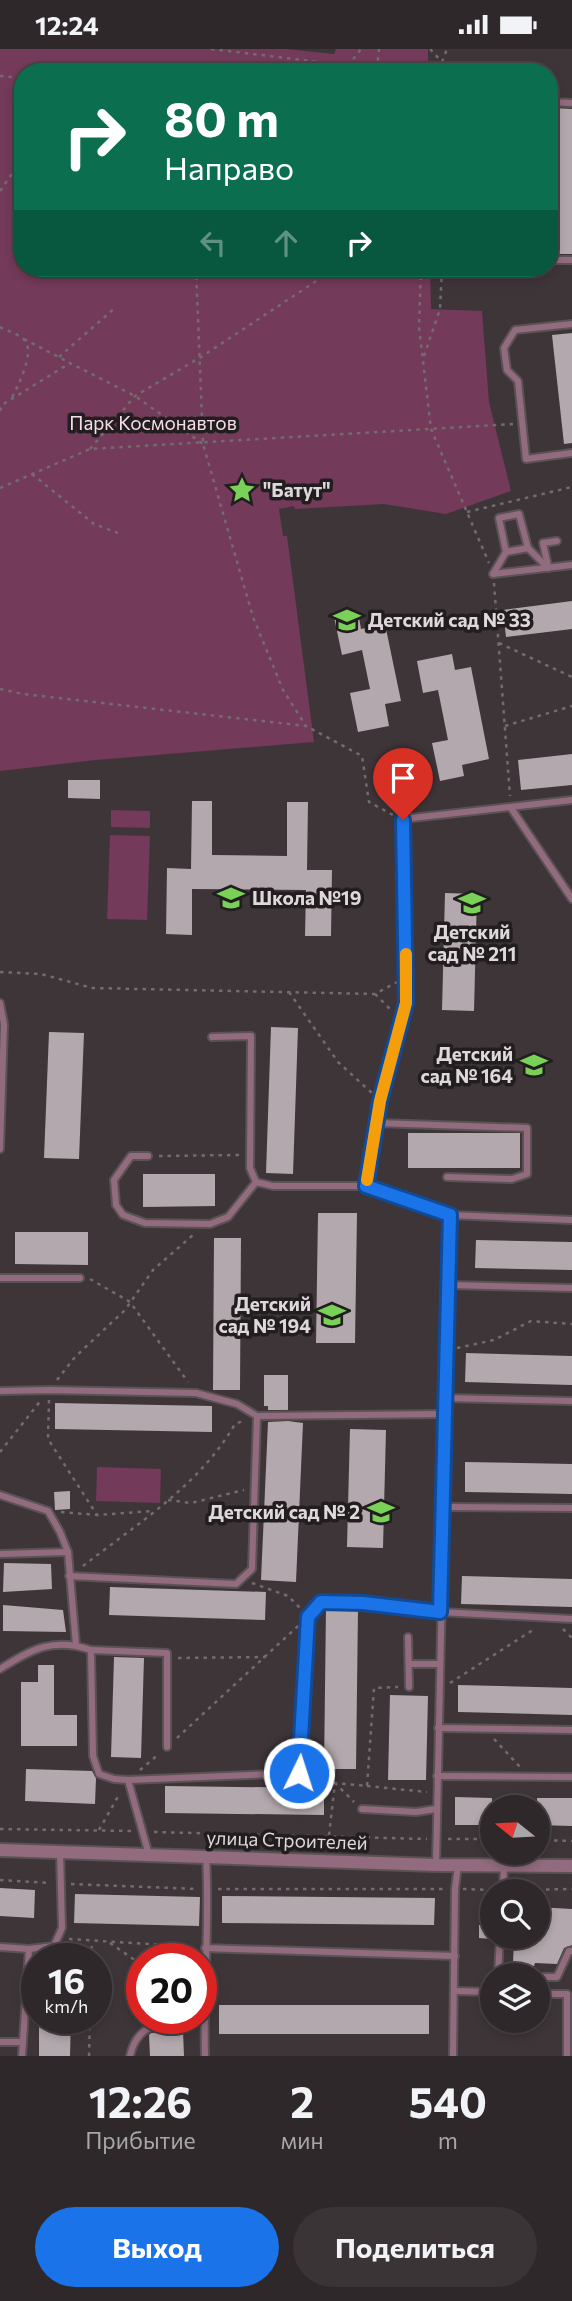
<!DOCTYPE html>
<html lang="ru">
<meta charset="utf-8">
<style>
:root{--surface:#2e282b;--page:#3a3437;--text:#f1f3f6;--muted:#a7a6a9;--line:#494447;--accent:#1a73e8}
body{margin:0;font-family:Commissioner,sans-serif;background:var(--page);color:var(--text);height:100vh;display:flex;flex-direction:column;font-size:26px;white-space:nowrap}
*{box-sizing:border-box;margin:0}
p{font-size:23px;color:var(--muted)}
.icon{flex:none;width:38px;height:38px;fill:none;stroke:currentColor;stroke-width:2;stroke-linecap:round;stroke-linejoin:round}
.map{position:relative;height:2007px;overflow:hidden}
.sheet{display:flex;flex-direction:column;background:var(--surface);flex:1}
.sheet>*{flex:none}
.guide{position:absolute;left:14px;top:14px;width:544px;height:214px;border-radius:28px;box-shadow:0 4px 10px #0003,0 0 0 2px var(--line);background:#0b6e4f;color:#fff;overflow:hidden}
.needle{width:46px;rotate:288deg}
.fabs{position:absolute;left:480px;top:1746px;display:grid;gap:14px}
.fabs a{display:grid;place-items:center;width:70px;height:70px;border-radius:50%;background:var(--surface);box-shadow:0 4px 10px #0003,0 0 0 2px var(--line);font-size:35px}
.speed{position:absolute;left:21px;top:1894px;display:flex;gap:14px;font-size:35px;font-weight:700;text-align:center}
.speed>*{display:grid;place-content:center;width:91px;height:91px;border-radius:50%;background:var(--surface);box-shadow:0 4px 10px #0003,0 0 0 2px var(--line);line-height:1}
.speed small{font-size:18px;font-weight:400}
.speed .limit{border:10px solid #d22;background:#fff;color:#111}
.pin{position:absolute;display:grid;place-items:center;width:60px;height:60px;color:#fff;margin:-72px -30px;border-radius:50% 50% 50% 0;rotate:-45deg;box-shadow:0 0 7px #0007}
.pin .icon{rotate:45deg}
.me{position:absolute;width:77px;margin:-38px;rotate:4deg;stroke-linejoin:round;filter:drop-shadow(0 0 5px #0008)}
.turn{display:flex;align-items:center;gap:24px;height:147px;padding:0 35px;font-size:32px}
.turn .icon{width:91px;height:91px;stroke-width:2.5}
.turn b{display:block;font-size:49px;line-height:60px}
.lanes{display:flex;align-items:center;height:66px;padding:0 35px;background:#0003;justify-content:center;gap:35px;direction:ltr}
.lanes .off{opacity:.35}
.eta{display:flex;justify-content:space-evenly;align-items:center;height:119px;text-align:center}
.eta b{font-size:42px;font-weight:700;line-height:49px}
.button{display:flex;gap:14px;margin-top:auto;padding:14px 35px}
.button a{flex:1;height:80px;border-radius:42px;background:var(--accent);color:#fff;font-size:28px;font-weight:700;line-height:80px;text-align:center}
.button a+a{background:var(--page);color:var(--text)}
.status{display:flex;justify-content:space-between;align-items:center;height:49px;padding:0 35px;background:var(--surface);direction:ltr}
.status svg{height:19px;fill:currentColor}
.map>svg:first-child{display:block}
</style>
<div class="status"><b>12:24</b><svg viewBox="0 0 49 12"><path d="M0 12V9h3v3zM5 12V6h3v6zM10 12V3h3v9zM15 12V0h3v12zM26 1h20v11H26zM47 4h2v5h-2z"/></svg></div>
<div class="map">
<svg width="572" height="2007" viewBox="0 0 572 2007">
<rect width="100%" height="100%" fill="#3e3539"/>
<g fill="#733a59">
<path d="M 0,0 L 286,0 L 334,5 L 336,0 L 428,0 L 428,23 L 23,23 L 23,219 L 430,219 L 431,260 L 482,262 L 489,353 L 511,442 L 446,465 L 384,455 L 295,460 L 294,457 L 279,460 L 283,487 L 287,487 L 314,693 L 96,711 L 0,722 Z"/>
<path d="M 111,761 L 150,762 L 150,779 L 111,778 Z"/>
<path d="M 110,786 L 150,787 L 147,871 L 107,870 Z"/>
<path d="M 97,1418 L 161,1420 L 160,1454 L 96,1452 Z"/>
</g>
<g fill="#b3a8ad">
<path d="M 553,59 L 572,60 L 572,205 L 550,205 L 550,118 Z"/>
<path d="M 572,284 L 572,394 L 564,395 L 552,286 Z"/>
<path d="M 572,552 L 572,580 L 506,588 L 503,561 Z"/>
<path d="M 358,563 L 361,580 L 385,575 L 401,652 L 385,655 L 389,677 L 358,683 L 350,644 L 370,640 L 362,601 L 342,606 L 334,568 Z"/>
<path d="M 452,605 L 455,621 L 471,618 L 489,710 L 462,716 L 464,727 L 440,732 L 432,694 L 448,691 L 438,641 L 423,644 L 417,612 Z"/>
<path d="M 572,705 L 572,736 L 521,741 L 518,711 Z"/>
<path d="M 68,731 L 100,731 L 100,750 L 68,749 Z"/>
<path d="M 192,752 L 212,752 L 212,806 L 287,807 L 287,753 L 308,753 L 307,821 L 332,821 L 331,887 L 305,887 L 306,841 L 192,840 L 192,886 L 166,885 L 167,819 L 191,820 Z"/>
<path d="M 445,844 L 477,845 L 474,962 L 442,961 Z"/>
<path d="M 271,978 L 298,979 L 293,1125 L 266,1124 Z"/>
<path d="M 49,983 L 84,984 L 79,1110 L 44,1109 Z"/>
<rect x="408" y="1084" width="112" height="35"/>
<path d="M 143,1125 L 215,1125 L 215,1157 L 143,1158 Z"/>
<path d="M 318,1164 L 357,1164 L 355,1294 L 316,1294 Z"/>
<path d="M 15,1183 L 88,1183 L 88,1216 L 15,1215 Z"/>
<path d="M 214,1189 L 241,1189 L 240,1341 L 213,1341 Z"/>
<path d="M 476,1191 L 572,1193 L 572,1221 L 475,1219 Z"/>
<path d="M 466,1304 L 572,1307 L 572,1336 L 465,1333 Z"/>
<path d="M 264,1326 L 288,1326 L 288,1361 L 268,1361 L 268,1357 L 264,1357 Z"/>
<path d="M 55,1354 L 212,1357 L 212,1383 L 55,1380 Z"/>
<path d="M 288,1372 L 303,1374 L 296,1533 L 261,1531 L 268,1373 Z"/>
<path d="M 350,1380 L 386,1381 L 383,1499 L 347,1498 Z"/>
<path d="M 465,1413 L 572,1415 L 572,1445 L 465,1443 Z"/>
<path d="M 70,1442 L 70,1460 L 55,1461 L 54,1443 Z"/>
<path d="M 4,1514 L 51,1515 L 52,1540 L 3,1543 Z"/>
<path d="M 462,1527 L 572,1530 L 572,1558 L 461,1555 Z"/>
<path d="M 110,1538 L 266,1543 L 265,1571 L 109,1566 Z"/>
<path d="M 3,1556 L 63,1561 L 66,1583 L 3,1582 Z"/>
<path d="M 326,1559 L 358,1560 L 356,1720 L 324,1720 Z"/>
<path d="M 114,1608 L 144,1609 L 141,1709 L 111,1708 Z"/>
<path d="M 38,1616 L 54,1616 L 54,1666 L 77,1666 L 77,1697 L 21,1697 L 21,1633 L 38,1633 Z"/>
<path d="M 458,1636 L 572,1639 L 572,1666 L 458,1663 Z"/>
<path d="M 390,1646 L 428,1647 L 426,1731 L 388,1731 Z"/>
<path d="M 26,1720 L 92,1722 L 96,1729 L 95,1755 L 25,1752 Z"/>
<path d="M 165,1737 L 324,1739 L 324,1766 L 165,1764 Z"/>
<path d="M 455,1748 L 492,1749 L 492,1776 L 455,1776 Z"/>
<path d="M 537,1749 L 572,1749 L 572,1777 L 537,1776 Z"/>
<path d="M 0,1839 L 35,1841 L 34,1869 L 0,1867 Z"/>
<path d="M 75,1845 L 200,1848 L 199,1877 L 74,1874 Z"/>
<path d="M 222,1847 L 435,1849 L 434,1876 L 222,1874 Z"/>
<path d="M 537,1858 L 572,1860 L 572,1896 L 564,1899 L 557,1915 L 535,1914 L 534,1917 L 513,1916 L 514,1888 L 537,1888 Z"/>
<path d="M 479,1876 L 492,1876 L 492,1890 L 479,1889 Z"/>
<rect x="219" y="1956" width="210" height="29"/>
<path d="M 39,1969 L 71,1969 L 70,2007 L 39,2007 Z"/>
<path d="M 183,1982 L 184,2007 L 150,2007 L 149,1986 L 151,1984 Z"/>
</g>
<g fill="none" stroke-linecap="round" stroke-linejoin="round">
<defs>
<g id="service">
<path d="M 550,53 L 572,54"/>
<path d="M 550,211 L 572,211"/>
<path d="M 572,275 L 515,281 L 504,299 L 507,321 L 518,332 L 526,410 L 572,404"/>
<path d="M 506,503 L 499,469 L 519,465 L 528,499"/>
<path d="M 548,517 L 543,494 L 557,492"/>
<path d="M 493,525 L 572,516"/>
<path d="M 493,525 L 506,503 L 528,499 L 548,519"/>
<path d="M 511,759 L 572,850"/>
<path d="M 0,954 L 4,975 L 0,1100"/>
<path d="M 212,988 L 251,987 L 250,1119 L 256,1133 L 273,1137 L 366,1137 L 450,1166"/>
<path d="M 377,1074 L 527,1079 L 527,1125 L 512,1130 L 447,1128"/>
<path d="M 148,1107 L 131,1107 L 114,1131 L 116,1156 L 123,1166 L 145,1174 L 210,1175 L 228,1168 L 256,1133"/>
<path d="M 366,1137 L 380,1052 L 406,954 L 403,770 L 572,751"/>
<path d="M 0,1229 L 80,1229"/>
<path d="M 449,1236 L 572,1239"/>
<path d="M 0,1342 L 50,1341 L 196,1344 L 237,1355 L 257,1367 L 252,1520 L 236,1535 L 69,1527"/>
<path d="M 446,1349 L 572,1352"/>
<path d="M 257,1367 L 446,1365"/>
<path d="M 0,1446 L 48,1462 L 60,1483 L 68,1503 L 76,1596"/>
<path d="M 444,1458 L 572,1459"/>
<path d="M 0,1505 L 68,1503"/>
<path d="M 408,1588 L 409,1638"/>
<path d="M 409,1615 L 439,1615"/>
<path d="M 0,1620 C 32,1600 53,1588 91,1601"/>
<path d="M 438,1679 L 572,1681"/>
<path d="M 167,1698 L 167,1604 L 91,1601 L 93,1707 L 99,1725 L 114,1730 L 128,1731 L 299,1724 L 308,1568 L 321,1553 L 363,1554 L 440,1563 L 572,1570"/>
<path d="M 437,1727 L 572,1728"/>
<path d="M 128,1731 L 149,1806"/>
<path d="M 362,1760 L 416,1763 L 436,1760"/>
<path d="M 436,1816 L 450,1166 L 572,1171"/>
<path d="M 503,1843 L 504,1817"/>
<path d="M 500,1888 L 498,1926 L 511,1927"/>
<path d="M 0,1898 L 29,1900"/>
<path d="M 205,1899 L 455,1907"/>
<path d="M 537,1928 L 557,1928 L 569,1902 L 572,1902"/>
<path d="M 455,1942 L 492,1943"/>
<path d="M 537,1945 L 567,1945 L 567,2007"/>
<path d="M 0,1993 L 23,1993"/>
<path d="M 22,2007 L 29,1900 L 54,1897 L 62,1879 L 60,1803"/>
<path d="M 130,2007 C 139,1967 171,1975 204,1972"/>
<path d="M 205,2007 C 203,1940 210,1873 206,1807"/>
<path d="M 453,2007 L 455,1840 L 458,1816"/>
</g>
<path id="minor" d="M 0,1801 L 436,1816 L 572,1817"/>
</defs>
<use href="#service" stroke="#5b5256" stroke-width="10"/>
<use href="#minor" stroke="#5b5256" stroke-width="16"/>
<g stroke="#736b6f" stroke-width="2.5" stroke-dasharray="3.5 5" stroke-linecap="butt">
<path d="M 211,0 L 377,20 L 378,23"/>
<path d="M 430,0 L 442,13 L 443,23"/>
<path d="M 442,13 L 447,0"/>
<path d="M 348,17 L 361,0"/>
<path d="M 377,20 L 379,0"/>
<path d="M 0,27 L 23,29"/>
<path d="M 0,142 L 23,109"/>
<path d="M 196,219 L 203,395 L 253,568 L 283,641 L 306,677"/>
<path d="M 421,219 L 419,278 L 431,380 L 489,514"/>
<path d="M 0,278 C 7,282 20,285 25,292 C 35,305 17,338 11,351"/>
<path d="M 24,290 L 70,314"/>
<path d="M 424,307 L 440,260 L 442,219"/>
<path d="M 59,308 L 116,258"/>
<path d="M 0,362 L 2,356 L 70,314 L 135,347 L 203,395"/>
<path d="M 90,400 L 135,347 L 201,308 L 336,219"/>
<path d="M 32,425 L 94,475 L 118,484"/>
<path d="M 0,439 L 90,400 L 513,375"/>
<path d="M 467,463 L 572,438"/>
<path d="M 494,534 L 510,747"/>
<path d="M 499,594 L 572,628"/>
<path d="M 0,640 L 23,645 L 306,677 L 362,707 L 369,753 L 393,766"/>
<path d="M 505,677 L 572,657"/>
<path d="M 0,923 L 41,925 L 92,939 L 375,945 L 397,933"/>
<path d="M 289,943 L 338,1013 L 373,1045"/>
<path d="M 375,945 L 392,962"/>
<path d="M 159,1107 L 240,1106"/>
<path d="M 90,1230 L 130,1253 L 188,1333"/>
<path d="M 457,1299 L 494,1291 L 531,1272 L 572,1275"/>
<path d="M 57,1331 L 75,1308 L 125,1261 L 153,1221 L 193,1186"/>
<path d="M 49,1351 L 48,1390 L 97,1466 L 153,1462"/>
<path d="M 0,1403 L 42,1350"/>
<path d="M 168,1451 L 191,1454 L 244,1441"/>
<path d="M 61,1463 L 97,1466"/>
<path d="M 83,1517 C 137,1475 200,1436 235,1375 L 245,1371"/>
<path d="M 252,1534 L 288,1547 L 301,1560"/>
<path d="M 563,1580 L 572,1589"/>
<path d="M 178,1609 L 266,1608"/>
<path d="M 450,1634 L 536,1579"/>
<path d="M 177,1689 L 298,1577"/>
<path d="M 494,1690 L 520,1718"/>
<path d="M 140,1721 L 159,1705"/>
<path d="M 310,1727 L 335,1734 L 354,1753"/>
<path d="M 367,1737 L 427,1743"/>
<path d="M 0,1780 L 133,1782"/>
<path d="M 99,1781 L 120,1744"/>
<path d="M 154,1783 L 427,1790"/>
<path d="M 329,1786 L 335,1734 L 367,1737 L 374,1639 L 398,1638"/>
<path d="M 448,1790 L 492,1790"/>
<path d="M 537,1791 L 572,1792"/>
<path d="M 0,1831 L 51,1834"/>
<path d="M 71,1835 L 198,1840"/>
<path d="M 218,1840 L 446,1840"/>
<path d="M 463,1840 L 492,1841"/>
<path d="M 512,1841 L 572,1840"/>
<path d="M 69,1890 L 195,1898"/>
<path d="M 110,1894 L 142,1916"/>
<path d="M 91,1909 L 92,1892"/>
<path d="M 89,2007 L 90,1969"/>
</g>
<use href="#service" stroke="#926b7e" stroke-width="6"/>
<use href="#minor" stroke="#926b7e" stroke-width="12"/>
</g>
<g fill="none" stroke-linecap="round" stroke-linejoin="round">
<defs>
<path id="route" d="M 299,1724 L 308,1568 L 321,1553 L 363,1554 L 440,1563 L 450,1166 L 366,1137 L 380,1052 L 406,954 L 403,771"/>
</defs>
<use href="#route" stroke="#114b97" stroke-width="18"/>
<use href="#route" stroke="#1a73e8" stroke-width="12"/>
<path stroke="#f59e0b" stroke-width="12" d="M 367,1131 L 380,1052 L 406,954 L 406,905"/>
</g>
<defs>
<symbol id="sight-bare" viewBox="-9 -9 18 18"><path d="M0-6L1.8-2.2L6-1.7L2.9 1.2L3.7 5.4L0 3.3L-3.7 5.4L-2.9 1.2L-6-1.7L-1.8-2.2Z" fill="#7ad157" stroke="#221e20" stroke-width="2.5" paint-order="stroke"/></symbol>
<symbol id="school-bare" viewBox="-9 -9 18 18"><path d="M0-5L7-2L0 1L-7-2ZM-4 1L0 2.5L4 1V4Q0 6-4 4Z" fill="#7ad157" stroke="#221e20" stroke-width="2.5" paint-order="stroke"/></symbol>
</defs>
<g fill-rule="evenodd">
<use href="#sight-bare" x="223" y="422" width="38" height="38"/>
<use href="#school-bare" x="328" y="552" width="38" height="38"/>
<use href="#school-bare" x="212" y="830" width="38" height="38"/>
<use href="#school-bare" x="453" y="835" width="38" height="38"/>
<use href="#school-bare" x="515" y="997" width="38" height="38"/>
<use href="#school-bare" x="313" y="1247" width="38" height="38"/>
<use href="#school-bare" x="362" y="1444" width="38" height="38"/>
</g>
<g text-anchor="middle" stroke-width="7" stroke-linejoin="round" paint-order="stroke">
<g font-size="19" fill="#f5dce8" stroke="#221e20">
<text x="153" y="381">Парк Космонавтов</text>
</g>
<g font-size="19" font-weight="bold" fill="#ded8db" stroke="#221e20" text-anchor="start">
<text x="263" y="448">"Батут"</text>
<text x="368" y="578">Детский сад № 33</text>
<text x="252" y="856">Школа №19</text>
<text x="472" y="890" text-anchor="middle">Детский<tspan x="472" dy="22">сад № 211</tspan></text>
<text x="513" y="1012" text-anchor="end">Детский<tspan x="513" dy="22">сад № 164</tspan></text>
<text x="311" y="1262" text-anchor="end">Детский<tspan x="311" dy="22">сад № 194</tspan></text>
<text x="360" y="1470" text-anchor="end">Детский сад № 2</text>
</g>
<g font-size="19" fill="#ded8db" stroke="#221e20">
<text transform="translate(287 1791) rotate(2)" y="7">улица Строителей</text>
</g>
</g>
</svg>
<div class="fabs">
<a><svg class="needle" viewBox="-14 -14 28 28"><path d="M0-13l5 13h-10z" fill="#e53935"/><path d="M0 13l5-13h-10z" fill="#a7a6a9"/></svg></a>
<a><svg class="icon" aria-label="search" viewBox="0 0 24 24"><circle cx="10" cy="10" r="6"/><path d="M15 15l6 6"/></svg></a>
<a><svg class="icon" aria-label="layers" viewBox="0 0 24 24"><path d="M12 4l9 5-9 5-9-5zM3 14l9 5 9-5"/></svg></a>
</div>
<div class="speed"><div>16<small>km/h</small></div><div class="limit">20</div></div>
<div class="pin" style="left:403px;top:771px;background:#d93025"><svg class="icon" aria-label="arrive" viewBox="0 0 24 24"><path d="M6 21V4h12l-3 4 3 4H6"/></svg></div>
<svg class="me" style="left:299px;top:1724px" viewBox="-20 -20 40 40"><circle r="17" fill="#1a73e8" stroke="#fff" stroke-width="3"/><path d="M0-11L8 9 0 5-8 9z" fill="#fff"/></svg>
<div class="guide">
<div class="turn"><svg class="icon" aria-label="right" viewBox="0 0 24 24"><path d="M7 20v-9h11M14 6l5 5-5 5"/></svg><div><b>80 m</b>Направо</div></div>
<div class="lanes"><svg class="icon off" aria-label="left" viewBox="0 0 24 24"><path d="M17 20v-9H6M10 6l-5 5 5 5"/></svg><svg class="icon off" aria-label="ahead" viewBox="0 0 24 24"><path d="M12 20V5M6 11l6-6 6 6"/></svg><svg class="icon" aria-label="right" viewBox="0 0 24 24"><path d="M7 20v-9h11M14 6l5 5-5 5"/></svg></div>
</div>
</div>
<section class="sheet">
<div class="eta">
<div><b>12:26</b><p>Прибытие</p></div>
<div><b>2</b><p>мин</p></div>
<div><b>540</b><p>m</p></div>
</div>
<div class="button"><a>Выход</a><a>Поделиться</a></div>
</section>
